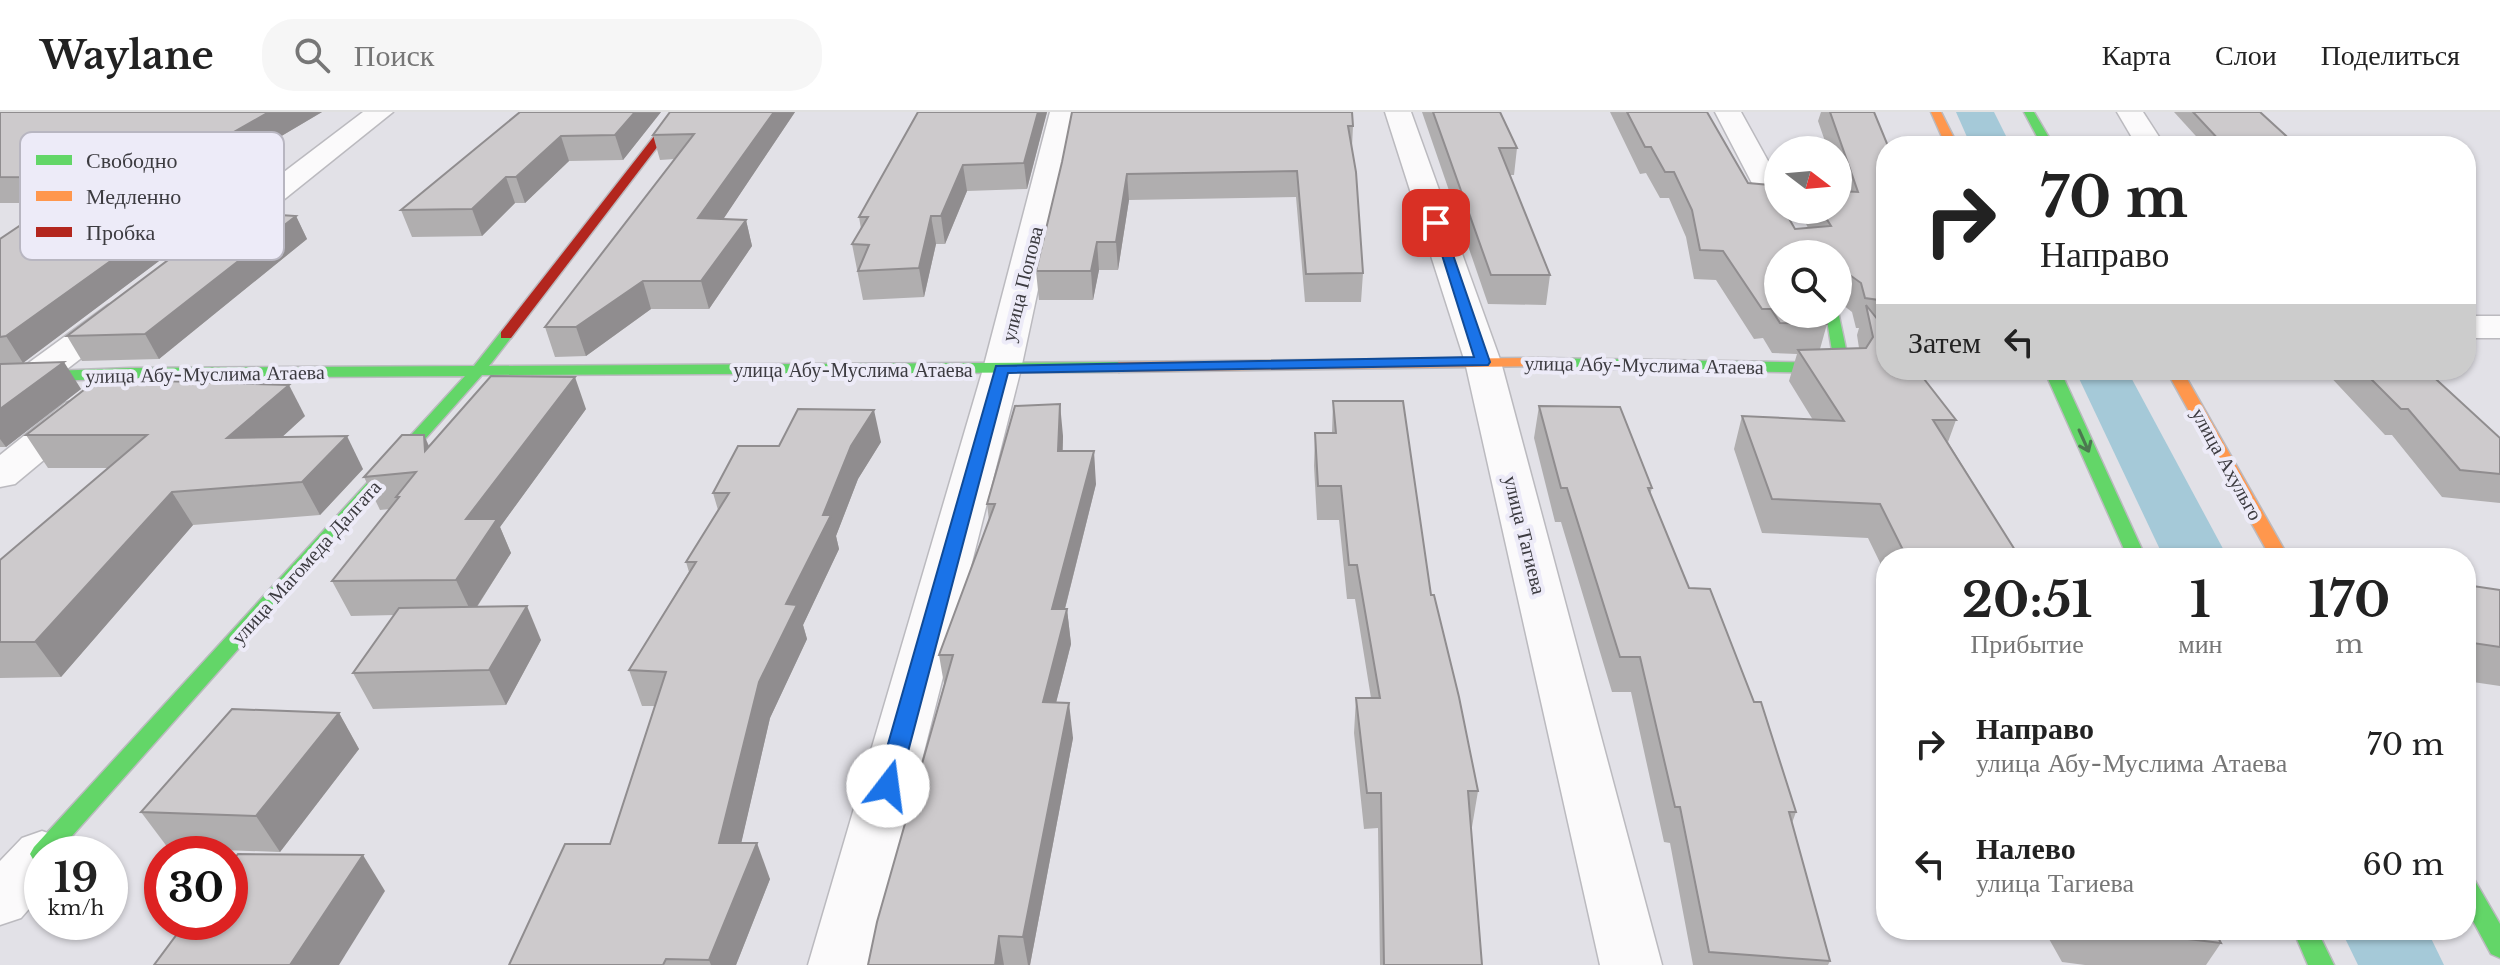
<!DOCTYPE html>
<html lang="ru">
<meta charset="utf-8">
<style>
:root{--surface:#fff;--page:#f6f6f6;--text:#222;--muted:#767676;--line:#e0e0e0}
body{margin:0;font-family:"Libre Baskerville",serif;background:var(--page);color:var(--text);height:100vh;display:flex;flex-direction:column;font-size:30px;white-space:nowrap}
*{box-sizing:border-box;margin:0}
p{font-size:26px;color:var(--muted)}
.icon{flex:none;width:44px;height:44px;fill:none;stroke:currentColor;stroke-width:2;stroke-linecap:round;stroke-linejoin:round}
.map{position:relative;flex:1;overflow:hidden}
.side{position:absolute;left:1876px;top:436px;width:600px;height:392px;display:flex;flex-direction:column;background:var(--surface);border-radius:32px;box-shadow:0 2px 6px #0004}
.side>*{flex:none}
.guide{position:absolute;left:1876px;top:24px;width:600px;height:244px;border-radius:32px;box-shadow:0 2px 6px #0004;background:#fff;color:var(--text);overflow:hidden}
.needle{width:52px;rotate:106deg}
.tools{position:absolute;left:1764px;top:24px;display:grid;gap:16px}
.tools a{display:grid;place-items:center;width:88px;height:88px;border-radius:50%;background:var(--surface);box-shadow:0 2px 6px #0004;font-size:40px}
.speed{position:absolute;left:24px;top:724px;display:flex;gap:16px;font-size:40px;font-weight:700;text-align:center}
.speed>*{display:grid;place-content:center;width:104px;height:104px;border-radius:50%;background:var(--surface);box-shadow:0 2px 6px #0004;line-height:1}
.speed small{font-size:20px;font-weight:400}
.speed .limit{border:12px solid #d22;background:#fff;color:#111}
.pin{position:absolute;display:grid;place-items:center;width:68px;height:68px;color:#fff;margin:-34px;border-radius:16px;box-shadow:0 4px 12px #0006}
.me{position:absolute;width:88px;margin:-44px;rotate:15deg;stroke-linejoin:round;filter:drop-shadow(0 0 6px #0008)}
.turn{display:flex;align-items:center;gap:28px;height:168px;padding:0 32px;font-size:36px}
.turn .icon{width:104px;height:104px;stroke-width:2.5}
.turn b{display:block;font-size:56px;line-height:68px}
.then{display:flex;align-items:center;height:76px;padding:0 32px;background:#0003;gap:16px;font-size:30px}
.eta{display:flex;justify-content:space-evenly;align-items:center;height:136px;text-align:center}
.eta b{font-size:48px;font-weight:700;line-height:56px}
ul{padding:0;list-style:none}
li{display:flex;align-items:center;gap:24px;height:120px;padding:0 32px}
li div{flex:1}
li b{display:block;font-size:30px}
li em{font-style:normal}
header{display:flex;align-items:center;gap:48px;box-sizing:border-box;height:112px;padding:0 40px;background:var(--surface);border-bottom:2px solid var(--line)}
header strong{font-size:38px}
nav{display:flex;gap:44px;margin-inline-start:auto;font-size:28px}
.search{width:560px;height:72px;background:var(--page);display:flex;align-items:center;gap:20px;box-sizing:border-box;padding:0 28px;border-radius:32px;color:var(--muted);font-size:30px}
.map>svg:first-child{display:block}
</style>
<header>
<strong>Waylane</strong>
<div class="search"><svg class="icon" aria-label="search" viewBox="0 0 24 24"><circle cx="10" cy="10" r="6"/><path d="M15 15l6 6"/></svg>Поиск</div>
<nav><a>Карта</a><a>Слои</a><a>Поделиться</a></nav>
</header>
<div class="map">
<svg width="2500" height="853" viewBox="0 0 2500 853">
<rect width="100%" height="100%" fill="#e2e1e7"/>
<g fill="none" stroke-linecap="round" stroke-linejoin="round">
<g fill="#a5c9d8" fill-rule="evenodd">
<path d="M 1956,0 L 1994,0 L 2011,34 L 1971,34 Z"/>
<path d="M 2075,258 L 2127,258 L 2228,446 L 2164,446 Z"/>
<path d="M 2341,818 L 2427,818 L 2444,853 L 2358,853 Z"/>
</g>
<defs>
<g id="street">
<path d="M 363,0 L 393,0 L 211,146 L 200,149 L 189,146 L 184,139 L 189,132 Z"/>
<path d="M 1050,0 L 1076,0 L 1021,257 L 870,853 L 808,853 L 983,257 Z"/>
<path d="M 1385,0 L 1411,0 L 1501,250 L 1662,853 L 1600,853 L 1465,250 Z"/>
<path d="M 1715,0 L 1741,0 L 1778,67 L 1778,98 L 1790,98 L 1789,100 L 1767,100 Z"/>
<path d="M 2117,0 L 2143,0 L 2165,34 L 2137,34 Z"/>
<path d="M 120,190 L 132,193 L 137,200 L 132,207 L 49,271 L 36,274 L 23,271 L 17,263 L 23,255 L 108,193 Z"/>
<rect x="2466" y="204" width="34" height="22"/>
<path d="M 79,287 L 93,291 L 98,299 L 93,307 L 15,372 L 0,375 L 0,343 L 65,291 Z"/>
<path d="M 42,719 L 62,726 L 70,742 L 42,742 L 42,782 L 21,806 L 0,813 L 0,749 L 22,726 Z"/>
</g>
<g id="fast">
<path d="M 2024,0 L 2034,0 L 2054,34 L 2042,34 Z"/>
<path d="M 1838,199 L 1850,256 L 1842,261 L 1538,256 L 1530,251 L 1538,246 L 1834,251 L 1826,202 L 1838,202 Z"/>
<path d="M 506,219 L 513,223 L 489,254 L 1119,250 L 1127,255 L 1119,260 L 482,263 L 56,742 L 42,742 L 42,751 L 34,749 L 30,742 L 34,735 L 465,264 L 130,266 L 0,271 L 0,261 L 130,256 L 474,254 L 501,220 Z"/>
<path d="M 2044,258 L 2060,258 L 2146,446 L 2128,446 Z"/>
<path d="M 2466,764 L 2474,767 L 2500,812 L 2500,846 L 2491,842 L 2466,796 Z"/>
<path d="M 2293,818 L 2317,818 L 2334,853 L 2308,853 Z"/>
</g>
<g id="slow">
<path d="M 1931,0 L 1941,0 L 1958,34 L 1946,34 Z"/>
<path d="M 1538,246 L 1546,251 L 1543,254 L 1119,260 L 1111,255 L 1119,250 Z"/>
<path d="M 2166,258 L 2182,258 L 2289,446 L 2271,446 Z"/>
</g>
<path id="jam" d="M 673,0 L 684,0 L 511,226 L 501,226 L 501,220 Z"/>
</defs>
<use href="#street" stroke="#bbbabf" stroke-width="3"/>
<use href="#fast" stroke="#bbbabf" stroke-width="3"/>
<use href="#slow" stroke="#bbbabf" stroke-width="3"/>
<use href="#jam" stroke="#bbbabf" stroke-width="3"/>
<use href="#street" fill="#fbfafb" fill-rule="evenodd"/>
<use href="#fast" fill="#63d668" fill-rule="evenodd"/>
<use href="#slow" fill="#ff974d" fill-rule="evenodd"/>
<use href="#jam" fill="#b3261e" fill-rule="evenodd"/>
</g>
<g fill="#b0aeaf" fill-rule="evenodd">
<path d="M 0,0 L 322,0 L 167,92 L 143,92 L 199,119 L 23,251 L 81,277 L 6,335 L 0,335 L 0,127 L 53,91 L 0,91 Z"/>
<path d="M 520,0 L 661,0 L 623,48 L 569,49 L 525,91 L 515,91 L 482,124 L 412,125 L 401,98 Z"/>
<path d="M 795,0 L 723,107 L 746,108 L 752,134 L 709,197 L 651,197 L 586,244 L 555,245 L 545,215 L 675,47 L 660,48 L 653,23 Z"/>
<path d="M 1047,0 L 1027,77 L 967,79 L 945,132 L 936,132 L 924,185 L 863,188 L 852,132 L 861,117 L 859,105 Z"/>
<path d="M 1422,0 L 1500,0 L 1517,36 L 1514,63 L 1510,63 L 1550,163 L 1546,193 L 1488,192 Z"/>
<path d="M 1610,0 L 1707,0 L 1748,71 L 1795,117 L 1808,116 L 1802,103 L 1803,98 L 1838,98 L 1841,79 L 1838,70 L 1838,38 L 1828,38 L 1818,9 L 1821,0 L 1874,0 L 1886,34 L 1886,258 L 1956,308 L 1948,330 L 2020,446 L 1886,446 L 1886,463 L 1868,426 L 1762,421 L 1734,337 L 1742,304 L 1813,308 L 1789,269 L 1797,242 L 1772,241 L 1763,226 L 1754,227 L 1716,168 L 1694,167 L 1686,125 L 1669,86 L 1660,86 L 1646,61 L 1640,62 ZM 1778,142 L 1838,142 L 1838,192 L 1839,190 L 1852,200 L 1856,216 L 1859,216 L 1857,223 L 1859,236 L 1820,237 L 1827,212 Z"/>
<path d="M 2174,0 L 2260,0 L 2297,34 L 2205,34 Z"/>
<path d="M 1353,14 L 1352,35 L 1363,161 L 1361,190 L 1305,190 L 1296,85 L 1129,88 L 1118,158 L 1099,158 L 1093,188 L 1039,188 L 1036,159 L 1062,50 Z"/>
<path d="M 296,104 L 307,127 L 159,247 L 82,249 L 67,224 Z"/>
<path d="M 2324,258 L 2426,258 L 2500,326 L 2500,391 L 2442,385 L 2392,323 L 2385,323 Z"/>
<path d="M 1333,289 L 1431,483 L 1478,679 L 1472,715 L 1470,715 L 1482,853 L 1380,853 L 1378,716 L 1364,717 L 1354,621 L 1356,586 L 1371,586 L 1355,487 L 1347,487 L 1339,408 L 1317,408 L 1314,354 L 1315,321 L 1332,321 Z"/>
<path d="M 1539,294 L 1652,376 L 1650,383 L 1689,476 L 1796,700 L 1792,711 L 1830,849 L 1828,853 L 1693,853 L 1670,731 L 1664,730 L 1631,580 L 1612,580 L 1561,410 L 1555,410 L 1534,326 Z"/>
<path d="M 586,297 L 500,415 L 511,441 L 477,495 L 541,528 L 506,593 L 373,597 L 353,561 L 395,503 L 351,504 L 332,469 L 390,397 L 380,398 L 364,365 L 424,323 L 429,334 Z"/>
<path d="M 305,304 L 282,325 L 363,357 L 320,403 L 193,413 L 61,565 L 0,566 L 0,448 L 108,356 L 48,356 L 26,323 Z"/>
<path d="M 1063,324 L 1062,339 L 1096,372 L 1065,497 L 1067,497 L 1071,532 L 1056,591 L 1073,626 L 1030,853 L 868,853 L 944,572 L 939,543 L 989,409 L 987,392 Z"/>
<path d="M 881,330 L 858,367 L 836,424 L 839,437 L 803,513 L 807,527 L 770,606 L 741,731 L 770,767 L 736,853 L 509,853 L 610,732 L 655,594 L 642,594 L 629,558 L 689,460 L 686,450 L 718,398 L 713,381 L 779,334 Z"/>
<path d="M 2466,473 L 2500,478 L 2500,574 L 2466,569 Z"/>
<path d="M 339,601 L 359,637 L 280,740 L 168,736 L 141,700 Z"/>
<path d="M 2044,818 L 2214,818 L 2221,831 L 2206,853 L 2085,853 L 2062,850 Z"/>
</g>
<g fill="#908d8f">
<path d="M 269,0 L 322,0 L 167,92 L 153,66 Z"/>
<path d="M 635,0 L 661,0 L 623,48 L 615,23 Z"/>
<path d="M 774,0 L 795,0 L 706,133 L 698,106 Z"/>
<path d="M 1038,0 L 1047,0 L 1027,77 L 1024,51 Z"/>
<path d="M 561,24 L 569,49 L 525,91 L 516,65 Z"/>
<path d="M 963,53 L 967,79 L 945,132 L 941,104 Z"/>
<path d="M 1127,62 L 1129,88 L 1118,158 L 1116,130 Z"/>
<path d="M 506,65 L 515,91 L 482,124 L 472,97 Z"/>
<path d="M 186,95 L 199,119 L 23,251 L 6,224 Z"/>
<path d="M 296,104 L 307,127 L 159,247 L 145,222 Z"/>
<path d="M 931,104 L 936,132 L 924,185 L 919,156 Z"/>
<path d="M 746,108 L 752,134 L 709,197 L 701,169 Z"/>
<path d="M 1097,130 L 1099,158 L 1093,188 L 1091,159 Z"/>
<path d="M 643,169 L 651,197 L 586,244 L 576,215 Z"/>
<path d="M 64,250 L 81,277 L 6,335 L 0,327 L 0,297 Z"/>
<path d="M 575,265 L 586,297 L 500,415 L 511,441 L 472,502 L 456,468 L 466,407 Z"/>
<path d="M 289,273 L 305,304 L 245,359 L 227,326 Z"/>
<path d="M 1060,292 L 1063,324 L 1062,372 L 1058,339 Z"/>
<path d="M 874,298 L 881,330 L 858,367 L 836,424 L 839,437 L 803,513 L 807,527 L 770,606 L 733,767 L 719,731 L 759,570 L 786,492 L 851,334 Z"/>
<path d="M 424,323 L 438,356 L 425,339 Z"/>
<path d="M 347,324 L 363,357 L 320,403 L 302,370 Z"/>
<path d="M 1094,339 L 1096,372 L 1056,532 L 1052,497 Z"/>
<path d="M 172,380 L 193,413 L 61,565 L 35,530 Z"/>
<path d="M 527,494 L 541,528 L 506,593 L 489,558 Z"/>
<path d="M 1067,497 L 1071,532 L 1047,626 L 1043,590 Z"/>
<path d="M 1069,591 L 1073,626 L 1030,853 L 1028,853 L 1023,825 Z"/>
<path d="M 339,601 L 359,637 L 280,740 L 256,704 Z"/>
<path d="M 757,731 L 770,767 L 736,853 L 711,853 L 709,848 Z"/>
<path d="M 363,743 L 385,779 L 339,853 L 290,853 Z"/>
<path d="M 999,824 L 1004,853 L 995,853 Z"/>
</g>
<g fill="#cdcacc" stroke="#908d8f" stroke-width="2">
<path d="M 0,0 L 269,0 L 153,66 L 0,65 Z"/>
<path d="M 520,0 L 635,0 L 615,23 L 561,24 L 516,65 L 506,65 L 472,97 L 401,98 Z"/>
<path d="M 670,0 L 774,0 L 698,106 L 746,108 L 701,169 L 643,169 L 576,215 L 545,215 L 694,22 L 653,23 Z"/>
<path d="M 918,0 L 1038,0 L 1024,51 L 963,53 L 941,104 L 931,104 L 919,156 L 858,159 L 869,133 L 852,132 L 868,105 L 859,105 Z"/>
<path d="M 1072,0 L 1352,0 L 1353,14 L 1348,14 L 1356,60 L 1363,161 L 1306,162 L 1297,59 L 1127,62 L 1116,130 L 1097,130 L 1091,159 L 1036,159 L 1062,50 Z"/>
<path d="M 1433,0 L 1500,0 L 1517,36 L 1499,36 L 1550,163 L 1491,163 Z"/>
<path d="M 1627,0 L 1707,0 L 1748,71 L 1770,73 L 1778,87 L 1778,98 L 1784,98 L 1795,117 L 1831,114 L 1821,98 L 1838,98 L 1838,79 L 1858,80 L 1830,0 L 1874,0 L 1888,34 L 1886,34 L 1886,189 L 1865,186 L 1861,171 L 1847,161 L 1844,170 L 1838,170 L 1838,142 L 1778,142 L 1778,202 L 1826,202 L 1827,212 L 1780,211 L 1771,197 L 1762,197 L 1723,139 L 1700,138 L 1692,98 L 1674,60 L 1665,60 L 1651,35 L 1645,35 Z"/>
<path d="M 2193,0 L 2260,0 L 2297,34 L 2220,29 Z"/>
<path d="M 61,86 L 186,95 L 6,224 L 0,225 L 0,127 Z"/>
<path d="M 232,100 L 296,104 L 145,222 L 67,224 Z"/>
<path d="M 1866,193 L 1886,218 L 1886,258 L 1917,258 L 1956,308 L 1933,308 L 2020,446 L 1906,444 L 1880,392 L 1772,387 L 1742,304 L 1844,309 L 1798,238 L 1866,236 L 1873,225 Z"/>
<path d="M 64,250 L 0,297 L 0,252 Z"/>
<path d="M 2362,258 L 2426,258 L 2500,326 L 2500,362 L 2460,358 L 2408,297 L 2401,297 Z"/>
<path d="M 491,264 L 575,265 L 466,407 L 497,407 L 456,468 L 332,469 L 399,385 L 396,385 L 416,360 L 364,365 L 402,323 L 424,323 L 425,339 Z"/>
<path d="M 98,267 L 289,273 L 227,326 L 347,324 L 302,370 L 172,380 L 35,530 L 0,530 L 0,448 L 147,323 L 26,323 Z"/>
<path d="M 1333,289 L 1403,289 L 1431,483 L 1434,483 L 1459,585 L 1478,679 L 1468,679 L 1482,853 L 1384,853 L 1381,681 L 1367,681 L 1356,586 L 1380,586 L 1357,453 L 1349,453 L 1341,374 L 1318,374 L 1315,321 L 1336,321 Z"/>
<path d="M 1060,292 L 1058,339 L 1094,339 L 1052,497 L 1067,497 L 1043,590 L 1069,591 L 1023,825 L 999,824 L 995,853 L 868,853 L 877,810 L 953,543 L 939,543 L 995,392 L 987,392 L 1015,294 Z"/>
<path d="M 1539,294 L 1620,295 L 1652,376 L 1648,376 L 1689,476 L 1710,477 L 1754,590 L 1761,590 L 1796,700 L 1789,700 L 1830,849 L 1709,840 L 1680,695 L 1675,695 L 1640,545 L 1620,545 L 1567,376 L 1561,376 Z"/>
<path d="M 798,297 L 874,298 L 851,334 L 823,403 L 831,403 L 786,492 L 797,493 L 759,570 L 719,731 L 757,731 L 709,848 L 666,847 L 663,853 L 509,853 L 565,732 L 610,732 L 666,560 L 629,558 L 696,450 L 686,450 L 729,381 L 713,381 L 738,334 L 779,334 Z"/>
<path d="M 2466,473 L 2500,478 L 2500,535 L 2466,530 Z"/>
<path d="M 527,494 L 489,558 L 353,561 L 399,496 Z"/>
<path d="M 232,597 L 339,601 L 256,704 L 141,700 Z"/>
<path d="M 238,742 L 363,743 L 290,853 L 154,853 L 186,810 L 230,810 L 230,752 Z"/>
<path d="M 2114,818 L 2214,818 L 2221,831 Z"/>
</g>
<defs><path id="oneway-shaft" d="M-6 0H5M1.5-3L5.5 0L1.5 3" fill="none" stroke-width="1.6" stroke-linecap="round" stroke-linejoin="round" transform="scale(2)"/></defs>
<use stroke="#4c7950" href="#oneway-shaft" transform="translate(2084 329) rotate(66)"/>
<path fill="#1a73e8" stroke="#114b97" stroke-width="2" d="M 1431,108 L 1442,111 L 1490,250 L 1488,253 L 1008,261 L 899,674 L 896,680 L 880,680 L 876,674 L 996,254 L 1474,245 Z"/>
<g text-anchor="middle" stroke-width="8" stroke-linejoin="round" paint-order="stroke">
<g font-size="20" fill="#3c3b40" stroke="#edebf8">
<text transform="translate(1022 172) rotate(-76)" y="7">улица Попова</text>
<text transform="translate(1644 253) rotate(1)" y="7">улица Абу-Муслима Атаева</text>
<text x="853" y="265">улица Абу-Муслима Атаева</text>
<text transform="translate(205 262) rotate(-1)" y="7">улица Абу-Муслима Атаева</text>
<text transform="translate(2227 352) rotate(61)" y="7">улица Ахульго</text>
<text transform="translate(1525 423) rotate(76)" y="7">улица Тагиева</text>
<text transform="translate(306 450) rotate(-48)" y="7">улица Магомеда Далгата</text>
</g>
</g>
<rect x="20" y="20" width="264" height="128" rx="12" fill="#edebf8" stroke="#b8b6c1" stroke-width="2"/>
<rect x="36" y="43" width="36" height="10" fill="#63d668"/>
<rect x="36" y="79" width="36" height="10" fill="#ff974d"/>
<rect x="36" y="115" width="36" height="10" fill="#b3261e"/>
<g font-size="22" fill="#3c3b40">
<text x="86" y="56">Свободно</text>
<text x="86" y="92">Медленно</text>
<text x="86" y="128">Пробка</text>
</g>
</svg>
<div class="tools">
<a><svg class="needle" viewBox="-14 -14 28 28"><path d="M0-13l5 13h-10z" fill="#e53935"/><path d="M0 13l5-13h-10z" fill="#767676"/></svg></a>
<a><svg class="icon" aria-label="search" viewBox="0 0 24 24"><circle cx="10" cy="10" r="6"/><path d="M15 15l6 6"/></svg></a>
</div>
<div class="speed"><div>19<small>km/h</small></div><div class="limit">30</div></div>
<div class="pin" style="left:1436px;top:111px;background:#d93025"><svg class="icon" aria-label="arrive" viewBox="0 0 24 24"><path d="M6 21V4h12l-3 4 3 4H6"/></svg></div>
<svg class="me" style="left:888px;top:674px" viewBox="-20 -20 40 40"><circle r="19" fill="#fff"/><path d="M0-13L10 11 0 6-10 11z" fill="#1a73e8"/></svg>
<div class="guide">
<div class="turn"><svg class="icon" aria-label="right" viewBox="0 0 24 24"><path d="M7 20v-9h11M14 6l5 5-5 5"/></svg><div><b>70 m</b>Направо</div></div>
<div class="then">Затем<svg class="icon" aria-label="left" viewBox="0 0 24 24"><path d="M17 20v-9H6M10 6l-5 5 5 5"/></svg></div>
</div>
<section class="side">
<div class="eta">
<div><b>20:51</b><p>Прибытие</p></div>
<div><b>1</b><p>мин</p></div>
<div><b>170</b><p>m</p></div>
</div>
<ul>
<li><svg class="icon" aria-label="right" viewBox="0 0 24 24"><path d="M7 20v-9h11M14 6l5 5-5 5"/></svg><div><b>Направо</b><p>улица Абу-Муслима Атаева</p></div><em>70 m</em></li>
<li><svg class="icon" aria-label="left" viewBox="0 0 24 24"><path d="M17 20v-9H6M10 6l-5 5 5 5"/></svg><div><b>Налево</b><p>улица Тагиева</p></div><em>60 m</em></li>
</ul>
</section>
</div>
